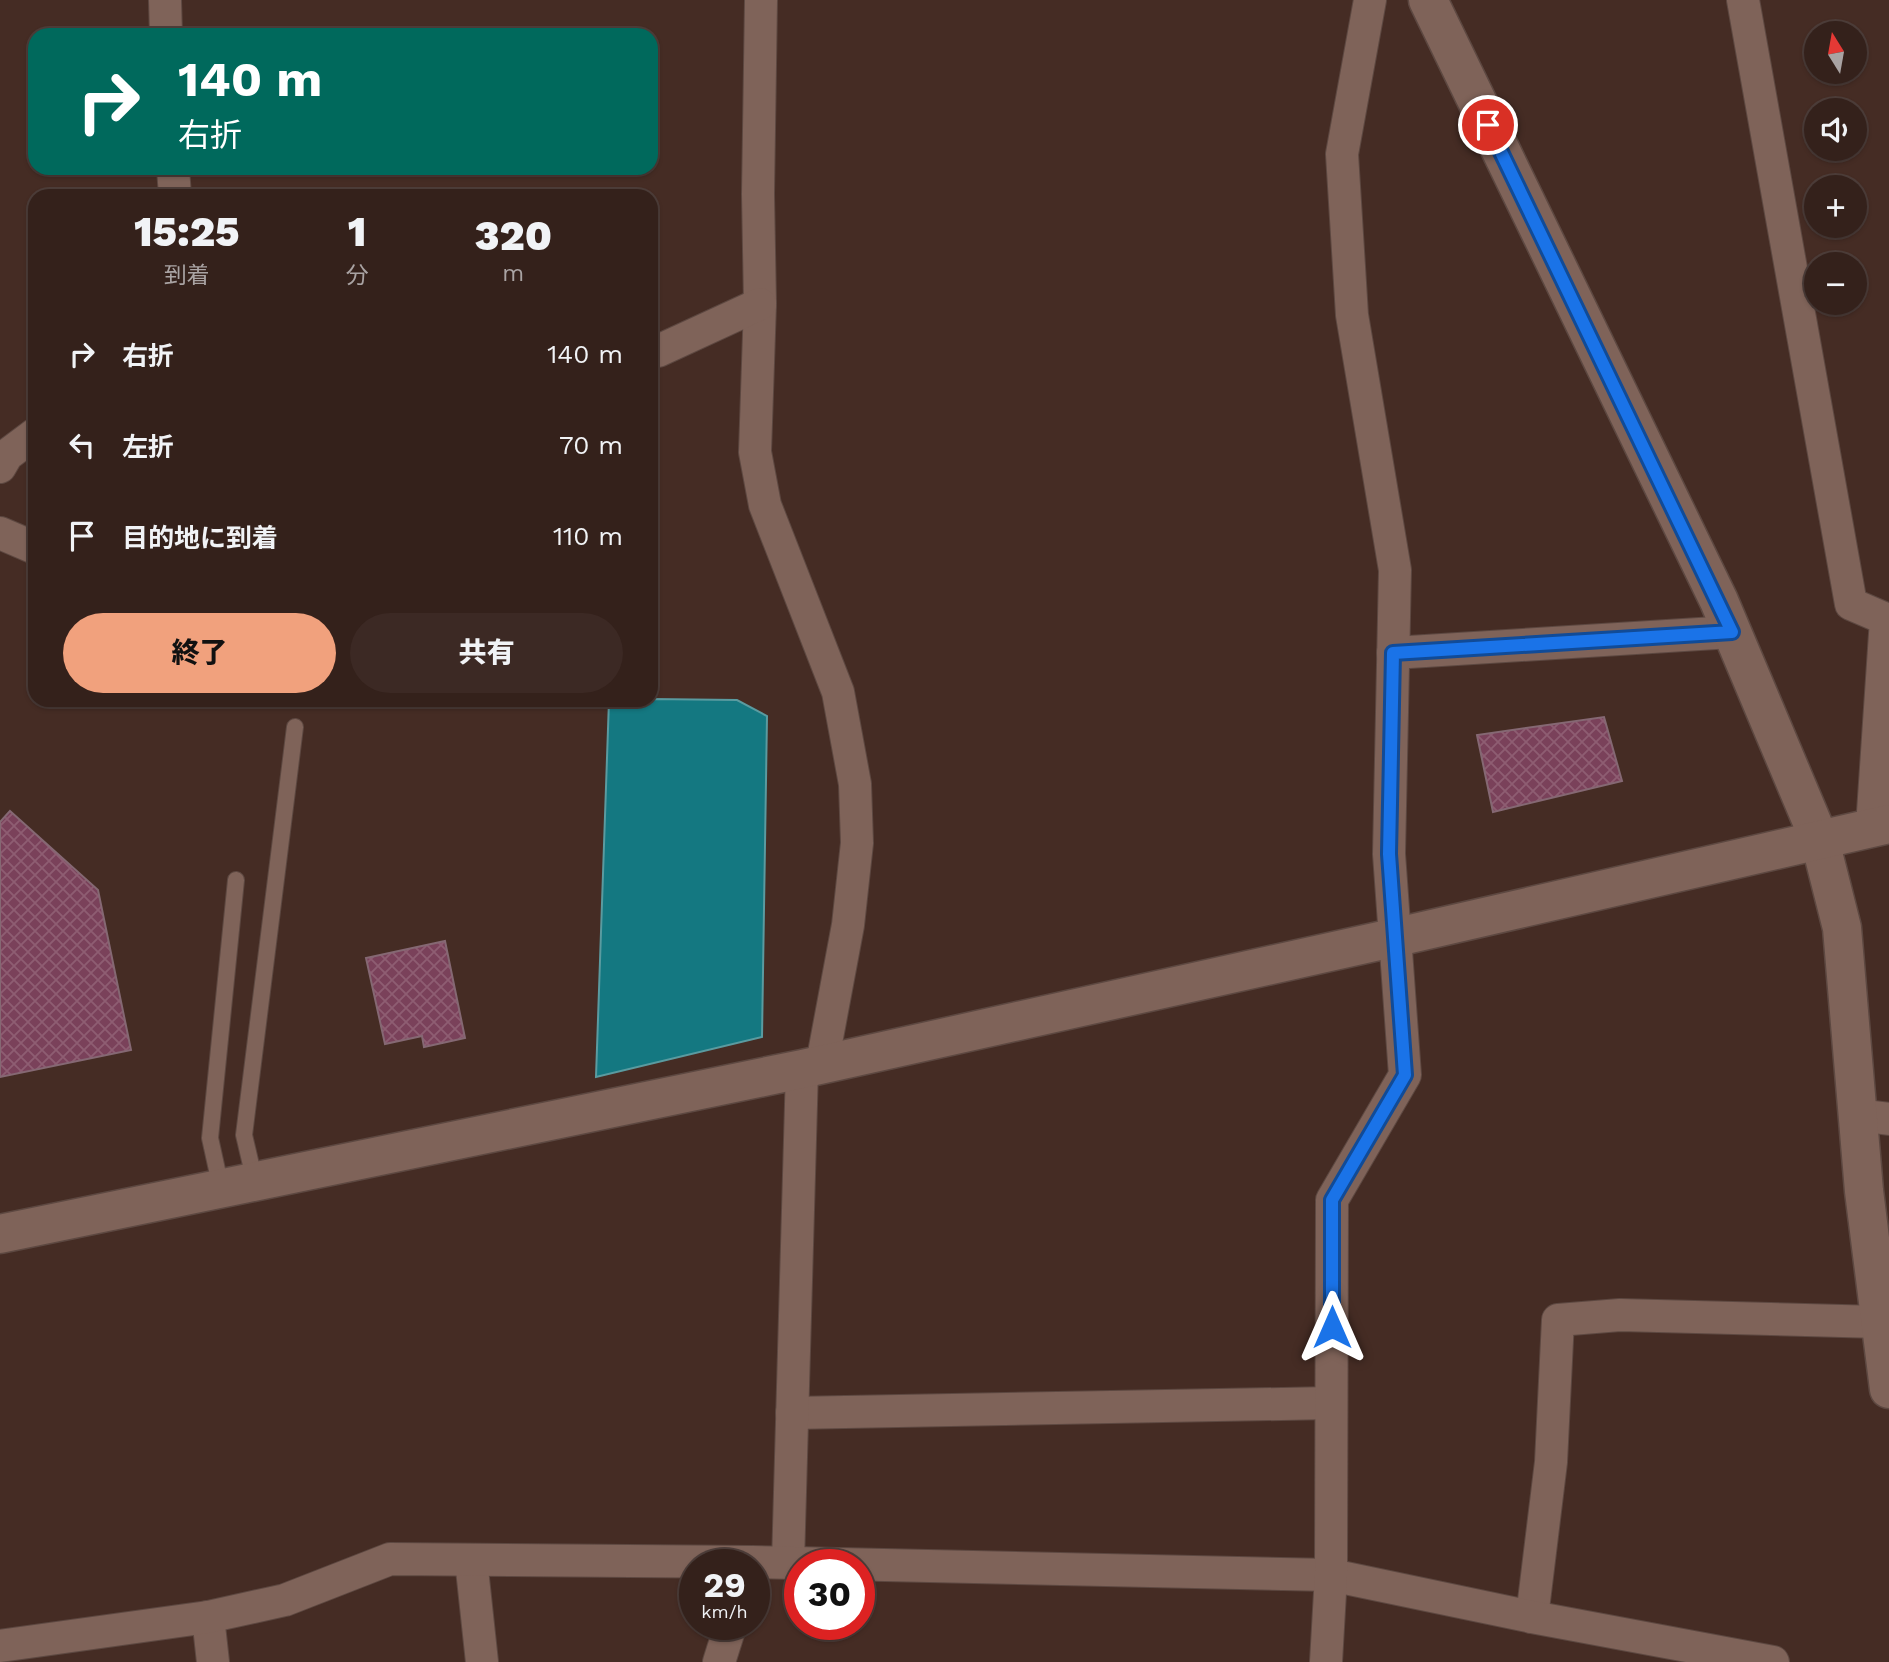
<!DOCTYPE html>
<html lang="ja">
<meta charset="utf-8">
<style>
:root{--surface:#34211b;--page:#3c2924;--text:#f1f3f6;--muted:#a9a3a3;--line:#4e3e3a;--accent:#f1a17d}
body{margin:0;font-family:"Work Sans","Noto Sans JP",sans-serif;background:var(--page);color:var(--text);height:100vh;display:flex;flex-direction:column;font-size:26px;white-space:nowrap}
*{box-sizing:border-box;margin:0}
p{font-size:23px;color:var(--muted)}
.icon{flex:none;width:38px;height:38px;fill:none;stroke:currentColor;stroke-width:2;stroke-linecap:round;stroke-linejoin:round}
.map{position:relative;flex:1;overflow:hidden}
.sheet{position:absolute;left:28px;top:189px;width:630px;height:518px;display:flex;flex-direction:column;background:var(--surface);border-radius:21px;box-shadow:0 2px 5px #0004,0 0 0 2px var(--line)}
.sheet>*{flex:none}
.banner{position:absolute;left:28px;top:28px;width:630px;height:147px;border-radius:21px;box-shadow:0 2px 5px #0004,0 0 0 2px var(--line);background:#00695c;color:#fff;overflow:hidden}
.needle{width:46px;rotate:349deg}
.buttons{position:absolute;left:1804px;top:21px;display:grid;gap:14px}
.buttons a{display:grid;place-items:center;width:63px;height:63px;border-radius:50%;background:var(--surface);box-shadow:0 2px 5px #0004,0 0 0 2px var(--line);font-size:35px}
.speed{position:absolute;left:679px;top:1549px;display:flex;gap:14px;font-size:35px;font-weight:700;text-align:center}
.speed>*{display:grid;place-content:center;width:91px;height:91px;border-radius:50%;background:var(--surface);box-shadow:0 2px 5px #0004,0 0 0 2px var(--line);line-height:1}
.speed small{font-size:18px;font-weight:400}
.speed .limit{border:10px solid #d22;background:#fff;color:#111}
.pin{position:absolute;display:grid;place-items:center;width:60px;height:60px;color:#fff;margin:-30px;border:4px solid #fff;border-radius:50%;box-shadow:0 2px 7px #0007}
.me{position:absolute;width:77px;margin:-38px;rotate:0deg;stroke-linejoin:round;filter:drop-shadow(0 0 5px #0008)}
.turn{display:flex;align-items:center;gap:24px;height:147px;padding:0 35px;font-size:32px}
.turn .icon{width:91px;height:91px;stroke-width:2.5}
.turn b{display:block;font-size:49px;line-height:60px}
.eta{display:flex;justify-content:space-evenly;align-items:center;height:119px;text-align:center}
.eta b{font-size:42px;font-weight:800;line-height:49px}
.action{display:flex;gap:14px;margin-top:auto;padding:14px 35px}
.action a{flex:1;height:80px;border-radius:42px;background:var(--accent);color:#111;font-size:28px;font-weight:800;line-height:80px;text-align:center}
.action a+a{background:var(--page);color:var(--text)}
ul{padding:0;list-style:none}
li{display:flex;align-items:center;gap:21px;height:91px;padding:0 35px}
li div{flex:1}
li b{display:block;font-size:26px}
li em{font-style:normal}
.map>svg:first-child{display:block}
</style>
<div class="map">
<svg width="1889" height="1662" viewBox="0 0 1889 1662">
<defs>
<pattern id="building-cross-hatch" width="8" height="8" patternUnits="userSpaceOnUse" patternTransform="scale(1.75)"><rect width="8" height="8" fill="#7a415a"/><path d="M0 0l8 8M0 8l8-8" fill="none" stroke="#8e5d72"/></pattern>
</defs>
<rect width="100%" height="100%" fill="#452c24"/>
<path fill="#147881" stroke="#5a9ba0" stroke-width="2" d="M 651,699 L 737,700 L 767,716 L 762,1037 L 596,1077 L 609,700 Z"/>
<g fill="url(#building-cross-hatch)" stroke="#856873" stroke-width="2">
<path d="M 1604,717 L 1622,781 L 1493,812 L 1477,735 Z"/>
<path d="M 10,811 L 98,890 L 131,1050 L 0,1077 L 0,822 Z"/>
<path d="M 445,941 L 465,1038 L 424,1047 L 422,1036 L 385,1044 L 366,958 Z"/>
</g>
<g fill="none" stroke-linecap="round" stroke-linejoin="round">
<defs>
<g id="service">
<path d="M 255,1182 L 244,1135 L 295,727"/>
<path d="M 221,1188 L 210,1138 L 236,880"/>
</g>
<g id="minor">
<path d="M 165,0 L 166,35"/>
<path d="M 761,0 L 758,194 L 760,304 L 755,452 L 765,505 L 838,692 L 855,784 L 857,843 L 848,925 L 822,1064"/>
<path d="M 1743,0 L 1851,604 L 1886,619 L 1872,827"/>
<path d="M 173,168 L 175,196"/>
<path d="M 651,352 L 658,351 L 760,304"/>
<path d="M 0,467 L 7,455 L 35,434"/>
<path d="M 0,533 L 35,548"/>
<path d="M 1393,653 L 1732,632"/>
<path d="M 1858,1115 L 1889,1119"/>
<path d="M 792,1413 L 1331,1403"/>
<path d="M 471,1560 L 482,1662"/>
<path d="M 788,1563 L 802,1069"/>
<path d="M 208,1617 L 213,1662"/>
<path d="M 1532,1617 L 1551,1462 L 1558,1320 L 1620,1315 L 1879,1322"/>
<path d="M 0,1646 L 208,1617 L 285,1600 L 390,1559 L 752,1562 L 1331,1575 L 1532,1617 L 1773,1662"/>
<path d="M 719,1662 L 731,1624"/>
<path d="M 1326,1662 L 1331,1575 L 1332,1200 L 1405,1075 L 1389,854 L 1395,570 L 1352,315 L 1342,154 L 1370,0"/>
</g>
<g id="tertiary">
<path d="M 1428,0 L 1719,601 L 1820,841 L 1842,928 L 1864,1191 L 1889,1389"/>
<path d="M 0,1234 L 802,1069 L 1397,937 L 1889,824"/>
</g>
</defs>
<use href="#service" stroke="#5d4841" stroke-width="18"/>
<use href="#minor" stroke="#5d4841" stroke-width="34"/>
<use href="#tertiary" stroke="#5d4841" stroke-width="41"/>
<use href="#service" stroke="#7f6359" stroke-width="16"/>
<use href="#minor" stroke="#7f6359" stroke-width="32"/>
<use href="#tertiary" stroke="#7f6359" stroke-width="38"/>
</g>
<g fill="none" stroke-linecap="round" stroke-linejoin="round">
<defs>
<path id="route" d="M 1332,1327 L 1332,1200 L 1405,1075 L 1389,854 L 1393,653 L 1732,632 L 1488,125"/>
</defs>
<use href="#route" stroke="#114b97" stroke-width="18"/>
<use href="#route" stroke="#1a73e8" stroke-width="12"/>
</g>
</svg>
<div class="buttons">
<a><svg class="needle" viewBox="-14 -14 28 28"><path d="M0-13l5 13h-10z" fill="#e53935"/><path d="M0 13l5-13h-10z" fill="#a9a3a3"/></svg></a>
<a><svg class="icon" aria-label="sound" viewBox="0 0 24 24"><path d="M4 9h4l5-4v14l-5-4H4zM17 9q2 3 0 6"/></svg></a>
<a>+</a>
<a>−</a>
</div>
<div class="speed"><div>29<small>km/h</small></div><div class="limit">30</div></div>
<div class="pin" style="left:1488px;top:125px;background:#d93025"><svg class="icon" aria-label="arrive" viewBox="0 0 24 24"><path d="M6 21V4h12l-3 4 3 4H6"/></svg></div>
<svg class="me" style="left:1332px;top:1327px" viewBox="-20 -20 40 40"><path d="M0-17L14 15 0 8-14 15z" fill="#1a73e8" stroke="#fff" stroke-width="4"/></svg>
<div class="banner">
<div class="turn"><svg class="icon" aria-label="right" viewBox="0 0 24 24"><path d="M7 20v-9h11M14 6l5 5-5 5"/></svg><div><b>140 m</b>右折</div></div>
</div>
<section class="sheet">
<div class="eta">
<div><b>15:25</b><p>到着</p></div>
<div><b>1</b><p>分</p></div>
<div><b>320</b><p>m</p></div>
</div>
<ul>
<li><svg class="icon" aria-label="right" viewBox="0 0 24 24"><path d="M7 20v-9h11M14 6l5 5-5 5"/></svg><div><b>右折</b></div><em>140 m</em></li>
<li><svg class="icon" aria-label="left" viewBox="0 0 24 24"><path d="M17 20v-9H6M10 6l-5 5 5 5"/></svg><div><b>左折</b></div><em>70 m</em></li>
<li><svg class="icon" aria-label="arrive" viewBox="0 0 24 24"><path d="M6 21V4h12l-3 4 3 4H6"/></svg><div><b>目的地に到着</b></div><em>110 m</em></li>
</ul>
<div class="action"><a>終了</a><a>共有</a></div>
</section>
</div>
